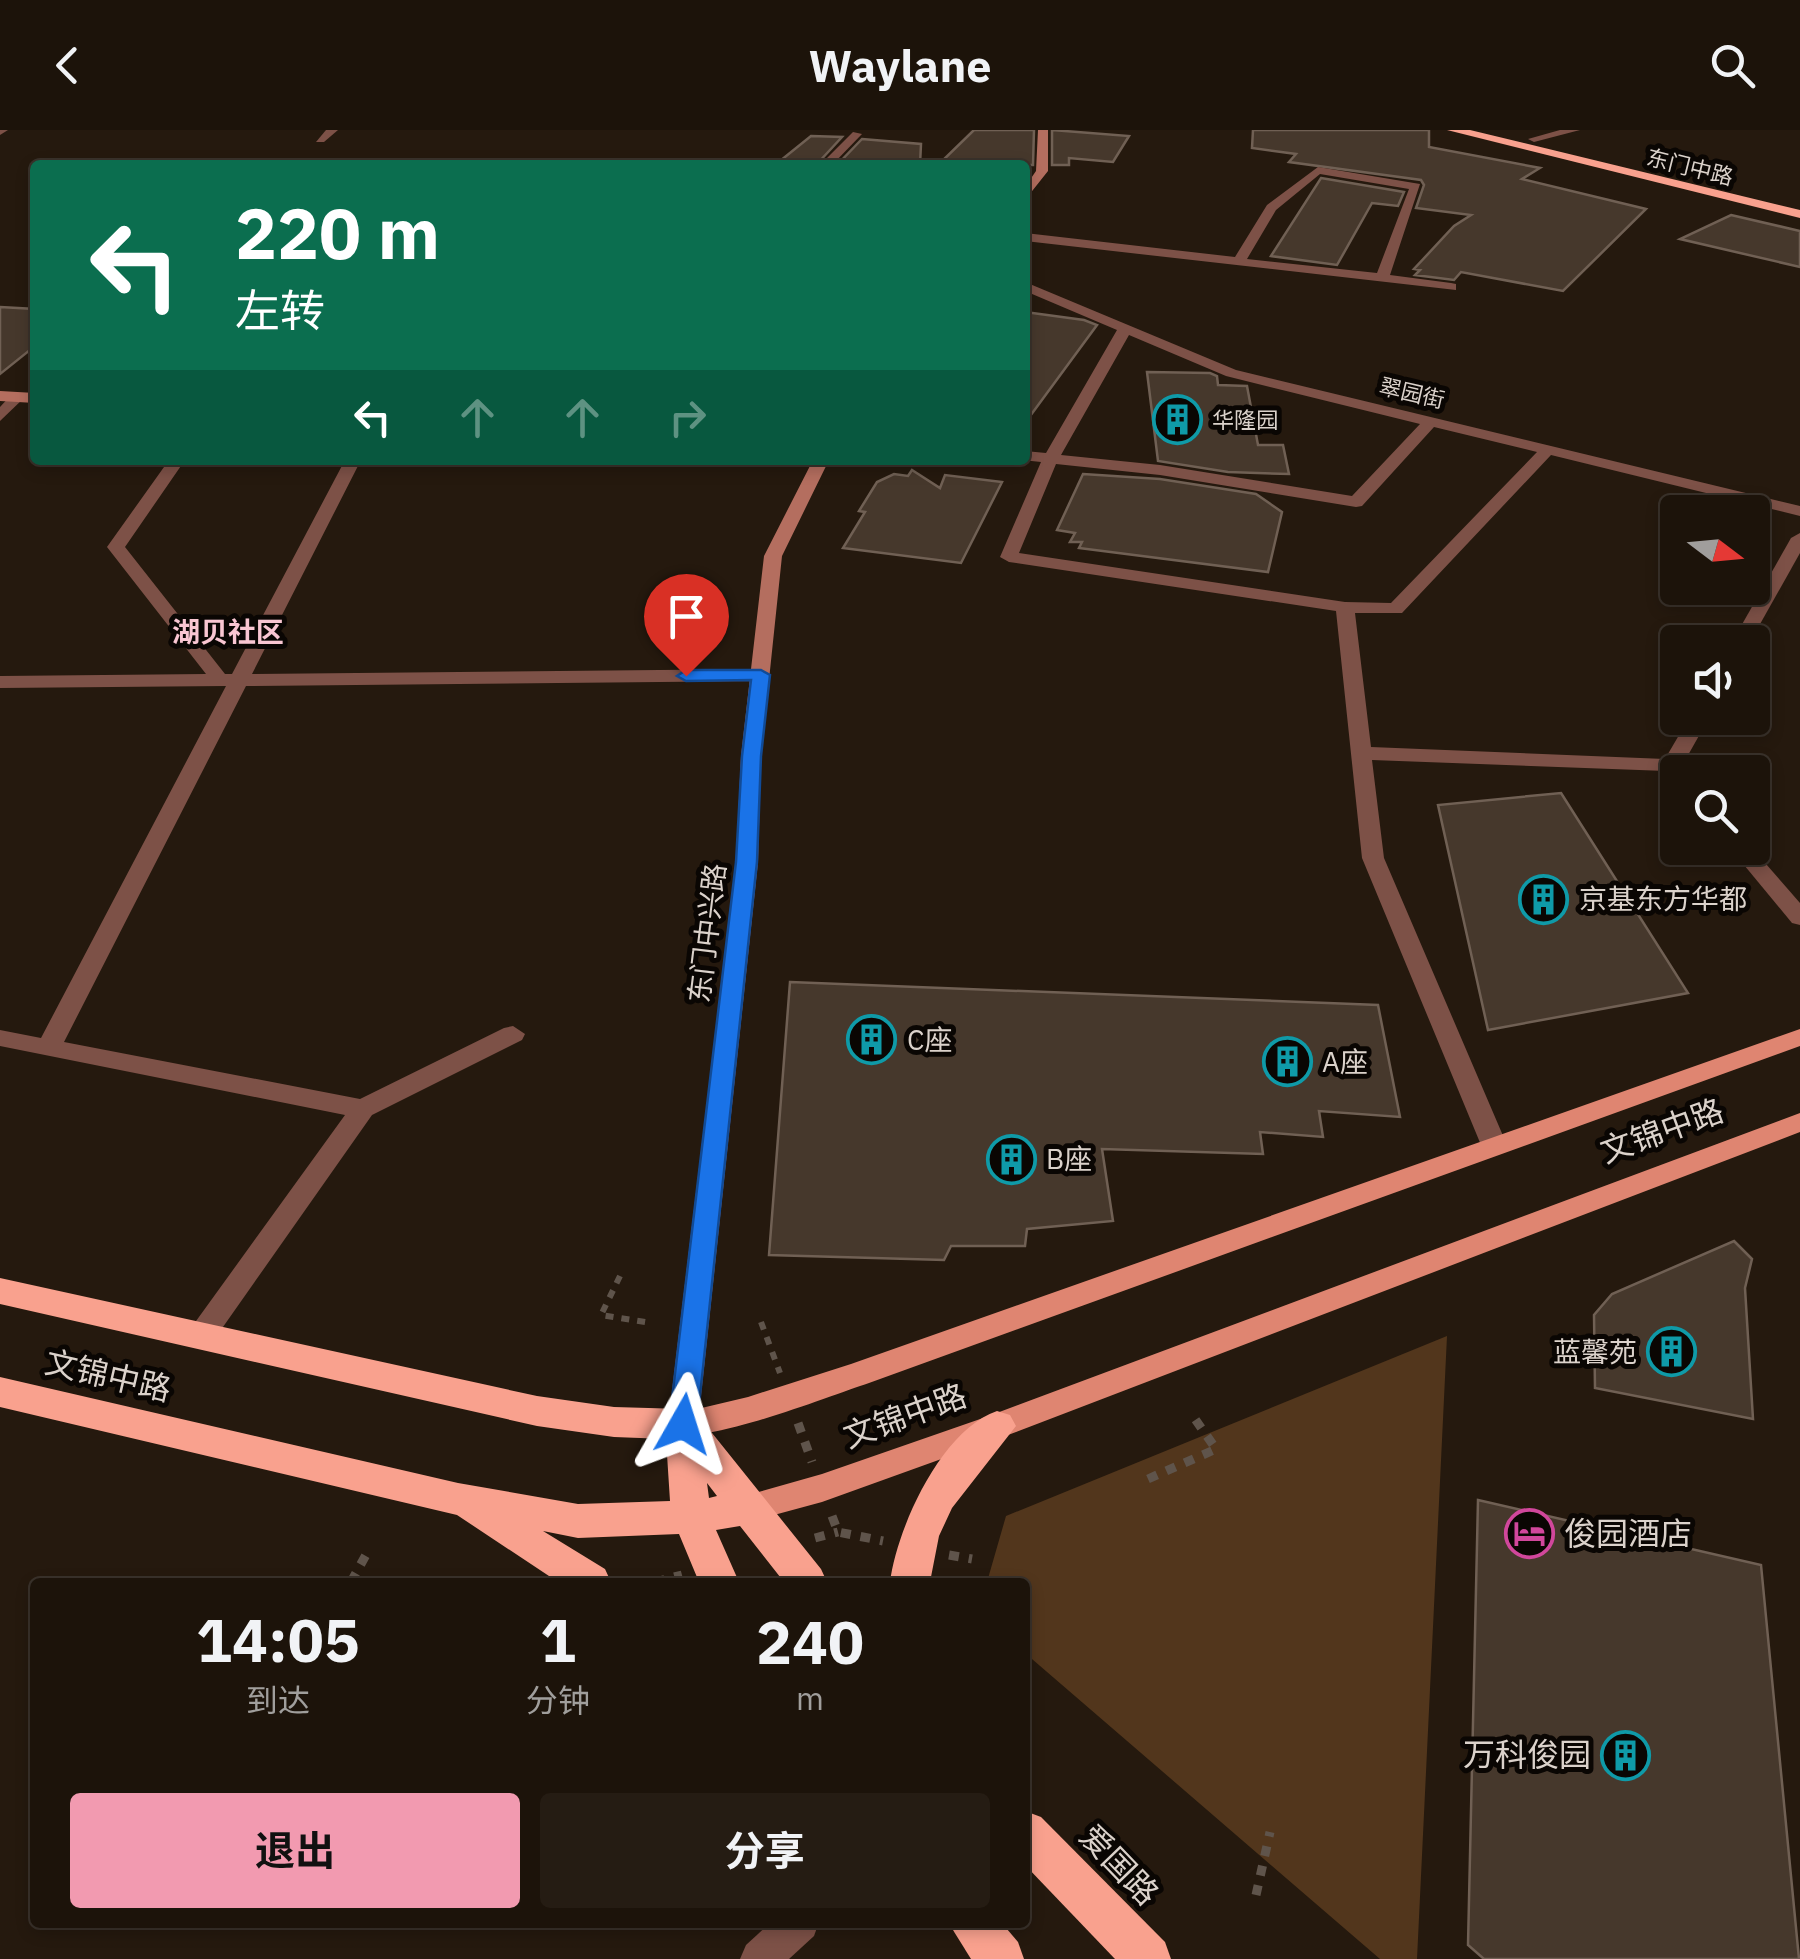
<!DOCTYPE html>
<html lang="zh">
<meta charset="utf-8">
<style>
:root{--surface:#1c130a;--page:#251c13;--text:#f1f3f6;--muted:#a09e9c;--line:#3a322b;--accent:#f29ab0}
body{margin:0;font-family:"IBM Plex Sans","Noto Sans SC",sans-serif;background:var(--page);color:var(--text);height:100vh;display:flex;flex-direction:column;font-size:38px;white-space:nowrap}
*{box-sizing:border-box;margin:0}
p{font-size:32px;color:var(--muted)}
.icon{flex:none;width:55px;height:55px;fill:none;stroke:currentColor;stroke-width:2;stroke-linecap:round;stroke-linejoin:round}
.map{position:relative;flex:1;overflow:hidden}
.sheet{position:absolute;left:30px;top:1448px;width:1000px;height:350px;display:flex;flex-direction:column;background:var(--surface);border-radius:10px;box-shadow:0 5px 15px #0003,0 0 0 2px var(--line)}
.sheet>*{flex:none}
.hud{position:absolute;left:30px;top:30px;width:1000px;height:305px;border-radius:10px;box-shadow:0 5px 15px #0003,0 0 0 2px var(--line);background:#0b6e4f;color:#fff;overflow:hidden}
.needle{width:65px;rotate:106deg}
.controls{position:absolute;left:1660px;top:365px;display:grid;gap:20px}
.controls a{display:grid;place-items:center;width:110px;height:110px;border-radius:10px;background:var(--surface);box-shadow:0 5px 15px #0003,0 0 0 2px var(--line);font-size:50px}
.pin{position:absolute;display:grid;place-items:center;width:85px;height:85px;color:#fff;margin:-102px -42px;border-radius:50% 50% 50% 0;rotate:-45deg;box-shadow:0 0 10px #0007}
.pin .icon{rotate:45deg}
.me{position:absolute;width:110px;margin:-55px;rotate:6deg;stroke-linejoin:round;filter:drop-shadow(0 0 8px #0008)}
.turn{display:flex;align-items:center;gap:35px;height:210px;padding:0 40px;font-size:45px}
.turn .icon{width:130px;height:130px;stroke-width:2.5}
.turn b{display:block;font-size:70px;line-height:85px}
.lanes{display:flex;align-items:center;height:95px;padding:0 40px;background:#0003;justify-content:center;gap:50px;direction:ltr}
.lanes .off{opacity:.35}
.eta{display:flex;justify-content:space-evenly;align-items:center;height:170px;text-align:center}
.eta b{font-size:60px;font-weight:700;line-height:70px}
.cta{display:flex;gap:20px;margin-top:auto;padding:20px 40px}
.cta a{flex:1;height:115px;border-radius:10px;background:var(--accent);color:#111;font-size:40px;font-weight:700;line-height:115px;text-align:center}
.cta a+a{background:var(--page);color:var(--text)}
header{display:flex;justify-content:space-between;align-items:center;height:130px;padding:0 40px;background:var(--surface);font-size:45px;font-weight:700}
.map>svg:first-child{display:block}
</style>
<header><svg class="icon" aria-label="back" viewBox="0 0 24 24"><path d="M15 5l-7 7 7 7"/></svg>Waylane<svg class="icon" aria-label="search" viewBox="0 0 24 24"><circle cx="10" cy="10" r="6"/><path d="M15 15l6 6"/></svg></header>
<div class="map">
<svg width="1800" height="1829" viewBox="0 0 1800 1829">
<rect width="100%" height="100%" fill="#25190e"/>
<path fill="#52361c" d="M 1447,1206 L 1417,1829 L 1380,1829 L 1025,1523 L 1025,1452 L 987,1452 L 1006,1386 Z"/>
<g fill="#46382c" stroke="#706054" stroke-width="2.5">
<path d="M 974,0 L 1034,0 L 1033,35 L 938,35 Z"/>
<path d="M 1052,0 L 1129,6 L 1113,32 L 1069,28 L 1069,35 L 1052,35 Z"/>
<path d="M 1253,0 L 1429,0 L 1429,17 L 1540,38 L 1522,49 L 1646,79 L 1563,161 L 1461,142 L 1454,150 L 1415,145 L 1420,140 L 1414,139 L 1454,96 L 1471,85 L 1416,78 L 1424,55 L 1421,50 L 1289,32 L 1296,24 L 1252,18 Z"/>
<path d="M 811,6 L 842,7 L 816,35 L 775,35 Z"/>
<path d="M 862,9 L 921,14 L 920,35 L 837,35 Z"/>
<path d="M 1321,48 L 1404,62 L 1398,76 L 1372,73 L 1337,135 L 1271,126 Z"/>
<path d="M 1731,85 L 1800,101 L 1800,137 L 1680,109 Z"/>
<path d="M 0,177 L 35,179 L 35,216 L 0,244 Z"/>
<path d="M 1025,182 L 1084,190 L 1097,195 L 1025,293 Z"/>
<path d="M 1147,242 L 1210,243 L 1217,246 L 1218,255 L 1247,256 L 1258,315 L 1283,315 L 1289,344 L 1228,342 L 1158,331 Z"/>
<path d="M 912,340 L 940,358 L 945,345 L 1002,352 L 961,433 L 843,418 L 865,382 L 859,381 L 877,352 L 894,344 L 908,346 Z"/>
<path d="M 1083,344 L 1160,349 L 1256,364 L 1282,382 L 1268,442 L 1079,418 L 1082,412 L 1070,412 L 1075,403 L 1057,400 Z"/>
<path d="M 1561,663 L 1688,863 L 1488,900 L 1438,675 Z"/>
<path d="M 790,852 L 1378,875 L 1400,987 L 1319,981 L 1323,1007 L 1260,1002 L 1263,1024 L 1102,1019 L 1113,1091 L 1027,1099 L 1025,1116 L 951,1116 L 944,1130 L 769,1125 Z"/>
<path d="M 1734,1111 L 1752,1129 L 1745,1158 L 1753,1289 L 1595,1258 L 1594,1185 L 1612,1164 Z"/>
<path d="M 1478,1370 L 1761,1435 L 1799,1829 L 1484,1829 L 1468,1815 Z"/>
</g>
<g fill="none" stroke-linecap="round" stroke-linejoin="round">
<g stroke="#5f544b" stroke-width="6" stroke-dasharray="8 8" stroke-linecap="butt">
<path d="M 620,1146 L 601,1185 L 652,1193"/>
<path d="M 761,1192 L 780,1243"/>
</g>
<g stroke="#5f544b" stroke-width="9" stroke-dasharray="10 10" stroke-linecap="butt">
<path d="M 798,1293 L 812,1332"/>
<path d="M 1148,1349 L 1216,1319 L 1195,1289"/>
<path d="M 832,1386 L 838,1402 L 883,1411"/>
<path d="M 815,1408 L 838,1402"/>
<path d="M 949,1425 L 972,1429"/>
<path d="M 351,1452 L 367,1423"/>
<path d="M 655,1452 L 682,1445"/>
<path d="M 1256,1765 L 1270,1702"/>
</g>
<path fill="#7d5147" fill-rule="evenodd" d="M 0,0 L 8,0 L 0,5 Z"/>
<g fill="#7d5147" fill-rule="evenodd">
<path d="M 326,0 L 338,0 L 324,12 L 316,12 Z"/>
<path d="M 1560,0 L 1580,0 L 1534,12 L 1528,9 Z"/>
<path d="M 853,2 L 862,4 L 832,35 L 820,35 Z"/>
<path d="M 1318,37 L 1420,54 L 1390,145 L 1451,153 L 1456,154 L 1456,160 L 1025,111 L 1025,103 L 1235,127 L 1267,75 ZM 1320,44 L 1409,59 L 1377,143 L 1247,129 L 1276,80 Z"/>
<path d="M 1025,152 L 1236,240 L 1800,376 L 1800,386 L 1551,325 L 1402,483 L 1355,483 L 1371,617 L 1665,629 L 1689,588 L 1709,588 L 1683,634 L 1688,642 L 1678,642 L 1678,648 L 1666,641 L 1372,630 L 1384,728 L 1507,1015 L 1503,1022 L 1485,1022 L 1481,1015 L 1362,728 L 1336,481 L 1009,432 L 1000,427 L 1041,332 L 1022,330 L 1025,321 L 1046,323 L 1117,200 L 1025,161 ZM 1129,205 L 1226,246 L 1420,294 L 1352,366 L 1160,335 L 1061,325 ZM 1434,297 L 1537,322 L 1391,473 L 1345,472 L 1019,423 L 1056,334 L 1160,345 L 1356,377 L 1362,376 Z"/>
<path d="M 12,264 L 25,267 L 0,291 L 0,277 Z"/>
<path d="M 169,330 L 185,330 L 125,417 L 225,544 L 232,544 L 345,330 L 361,330 L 252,544 L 761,539 L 771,545 L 761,551 L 246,556 L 64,912 L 360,969 L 504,898 L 513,896 L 525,904 L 522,910 L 372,985 L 211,1214 L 201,1218 L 191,1214 L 186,1206 L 191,1198 L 345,985 L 0,916 L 0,900 L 41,908 L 226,556 L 0,558 L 0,546 L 206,544 L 107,417 Z"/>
<path d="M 1800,403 L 1800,423 L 1750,512 L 1732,512 L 1791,408 Z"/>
<path d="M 1730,718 L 1752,718 L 1800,773 L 1800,795 L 1792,793 Z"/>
<path d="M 771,1792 L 819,1792 L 814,1806 L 789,1829 L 740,1829 L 746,1815 Z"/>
</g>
<g fill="#b46e5f" fill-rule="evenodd">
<path d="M 1038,0 L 1048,0 L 1048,41 L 1025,70 L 1025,57 L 1036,41 Z"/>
<path d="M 0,261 L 35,263 L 35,273 L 0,271 Z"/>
<path d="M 813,330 L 829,330 L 782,426 L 761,626 L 758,732 L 698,1294 L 694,1303 L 683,1307 L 672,1303 L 668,1294 L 736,732 L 741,626 L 764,426 Z"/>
</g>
<g fill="#df8571" fill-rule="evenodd">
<path d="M 1800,899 L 1800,916 L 869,1253 C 829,1266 707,1315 672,1303 L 668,1294 L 672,1285 L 748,1267 L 851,1234 Z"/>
<path d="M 1800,983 L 1800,1002 L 1008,1305 L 822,1372 L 748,1392 L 737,1388 L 732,1378 L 737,1368 L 822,1344 L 986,1287 Z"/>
</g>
<g fill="#f9a18e" fill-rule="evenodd">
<path d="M 1447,0 L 1470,0 L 1800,80 L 1800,88 Z"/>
<path d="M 0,1148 L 537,1266 L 614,1277 L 683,1279 L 696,1283 L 821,1439 L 827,1452 L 784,1452 L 740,1396 L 716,1400 L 739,1452 L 699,1452 L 679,1404 L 578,1408 L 543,1401 L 605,1439 L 611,1452 L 558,1452 L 457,1385 L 0,1277 L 0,1247 L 458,1353 L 578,1374 L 670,1371 L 666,1309 L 614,1307 L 537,1296 L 0,1174 ZM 707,1353 L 717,1366 L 709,1368 Z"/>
<path d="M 997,1281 L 1010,1285 L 1016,1296 L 952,1378 L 939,1406 L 930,1452 L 890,1452 C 897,1398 941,1300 997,1281 Z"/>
<path d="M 1025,1681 L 1041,1687 L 1165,1812 L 1171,1829 L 1115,1829 L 1025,1735 Z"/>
<path d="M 948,1792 L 1001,1792 L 1018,1812 L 1024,1829 L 971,1829 Z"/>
</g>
</g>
<path fill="#1a73e8" stroke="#114b97" stroke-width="2.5" d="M 761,540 L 770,545 L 761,626 L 757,732 L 697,1294 L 693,1302 L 683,1306 L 673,1302 L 669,1294 L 736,732 L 742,626 L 751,550 L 686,551 L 677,546 L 686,540 Z"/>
<defs>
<symbol id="building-ring" viewBox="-11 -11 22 22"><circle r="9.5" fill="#0a0603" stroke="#0f9aa8" stroke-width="1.5"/><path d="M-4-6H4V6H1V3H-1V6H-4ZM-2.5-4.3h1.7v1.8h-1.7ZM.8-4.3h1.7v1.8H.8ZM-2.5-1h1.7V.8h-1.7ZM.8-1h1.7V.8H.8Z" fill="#0f9aa8"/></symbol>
<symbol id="hotel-ring" viewBox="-11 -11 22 22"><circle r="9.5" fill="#0a0603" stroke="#d1479c" stroke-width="1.5"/><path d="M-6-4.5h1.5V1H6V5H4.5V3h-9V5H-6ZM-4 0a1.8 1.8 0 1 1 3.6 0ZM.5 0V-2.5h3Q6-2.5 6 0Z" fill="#d1479c"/></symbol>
</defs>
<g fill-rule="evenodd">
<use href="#building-ring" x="1150" y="262" width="55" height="55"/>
<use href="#building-ring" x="1516" y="742" width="55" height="55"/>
<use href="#building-ring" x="844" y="882" width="55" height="55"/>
<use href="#building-ring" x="1260" y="904" width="55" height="55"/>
<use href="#building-ring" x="984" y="1002" width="55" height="55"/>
<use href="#building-ring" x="1644" y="1194" width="55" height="55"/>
<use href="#hotel-ring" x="1502" y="1376" width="55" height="55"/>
<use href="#building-ring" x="1598" y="1598" width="55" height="55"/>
</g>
<g text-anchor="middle" stroke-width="10" stroke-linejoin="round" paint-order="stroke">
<g font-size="22" fill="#dbd2cb" stroke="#0a0603">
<text transform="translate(1690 37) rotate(14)" y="8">东门中路</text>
<text transform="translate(1412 263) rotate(13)" y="8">翠园街</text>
</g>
<g font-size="22" fill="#dbd2cb" stroke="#0a0603" text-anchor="start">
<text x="1212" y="298">华隆园</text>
</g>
<g font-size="28" font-weight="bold" fill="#f9c6d2" stroke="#0a0603">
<text x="228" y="512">湖贝社区</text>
</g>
<g font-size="28" fill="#dbd2cb" stroke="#0a0603" text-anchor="start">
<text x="1579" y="779">京基东方华都</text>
<text x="907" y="920">C座</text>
<text x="1322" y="942">A座</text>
<text x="1046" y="1039">B座</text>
<text x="1637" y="1232" text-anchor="end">蓝馨苑</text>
</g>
<g font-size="28" fill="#dbd2cb" stroke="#0a0603">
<text transform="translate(707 803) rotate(-83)" y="10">东门中兴路</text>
</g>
<g font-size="32" fill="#dbd2cb" stroke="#0a0603">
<text transform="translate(1662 1001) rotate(-20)" y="11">文锦中路</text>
<text transform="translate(108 1246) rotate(13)" y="11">文锦中路</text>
<text transform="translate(905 1286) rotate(-20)" y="11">文锦中路</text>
<text transform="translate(1119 1735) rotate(46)" y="11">爱国路</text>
</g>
<g font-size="32" fill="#dbd2cb" stroke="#0a0603" text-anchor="start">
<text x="1564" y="1415">俊园酒店</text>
<text x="1591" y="1636" text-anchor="end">万科俊园</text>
</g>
</g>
</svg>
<div class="controls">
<a><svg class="needle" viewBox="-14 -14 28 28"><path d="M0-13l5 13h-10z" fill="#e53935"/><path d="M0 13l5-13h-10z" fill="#a09e9c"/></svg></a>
<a><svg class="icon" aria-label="sound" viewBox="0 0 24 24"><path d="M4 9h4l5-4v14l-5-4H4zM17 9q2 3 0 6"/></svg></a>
<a><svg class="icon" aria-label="search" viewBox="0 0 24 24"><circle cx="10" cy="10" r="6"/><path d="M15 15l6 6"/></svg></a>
</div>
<div class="pin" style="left:686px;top:546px;background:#d93025"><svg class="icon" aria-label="arrive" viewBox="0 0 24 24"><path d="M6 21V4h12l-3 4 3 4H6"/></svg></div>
<svg class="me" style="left:683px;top:1294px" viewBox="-20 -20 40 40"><path d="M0-17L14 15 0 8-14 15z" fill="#1a73e8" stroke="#fff" stroke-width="4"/></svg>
<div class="hud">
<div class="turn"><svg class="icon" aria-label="left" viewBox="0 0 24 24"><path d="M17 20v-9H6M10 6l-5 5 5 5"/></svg><div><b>220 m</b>左转</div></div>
<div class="lanes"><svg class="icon" aria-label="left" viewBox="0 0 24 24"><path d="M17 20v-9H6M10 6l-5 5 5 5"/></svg><svg class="icon off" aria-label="ahead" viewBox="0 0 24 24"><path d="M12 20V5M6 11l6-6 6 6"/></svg><svg class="icon off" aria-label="ahead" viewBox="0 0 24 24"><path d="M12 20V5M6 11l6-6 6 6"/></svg><svg class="icon off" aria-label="right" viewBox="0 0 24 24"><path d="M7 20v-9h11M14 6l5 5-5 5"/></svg></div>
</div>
<section class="sheet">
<div class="eta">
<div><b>14:05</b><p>到达</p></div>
<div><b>1</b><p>分钟</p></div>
<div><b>240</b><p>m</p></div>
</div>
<div class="cta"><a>退出</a><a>分享</a></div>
</section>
</div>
